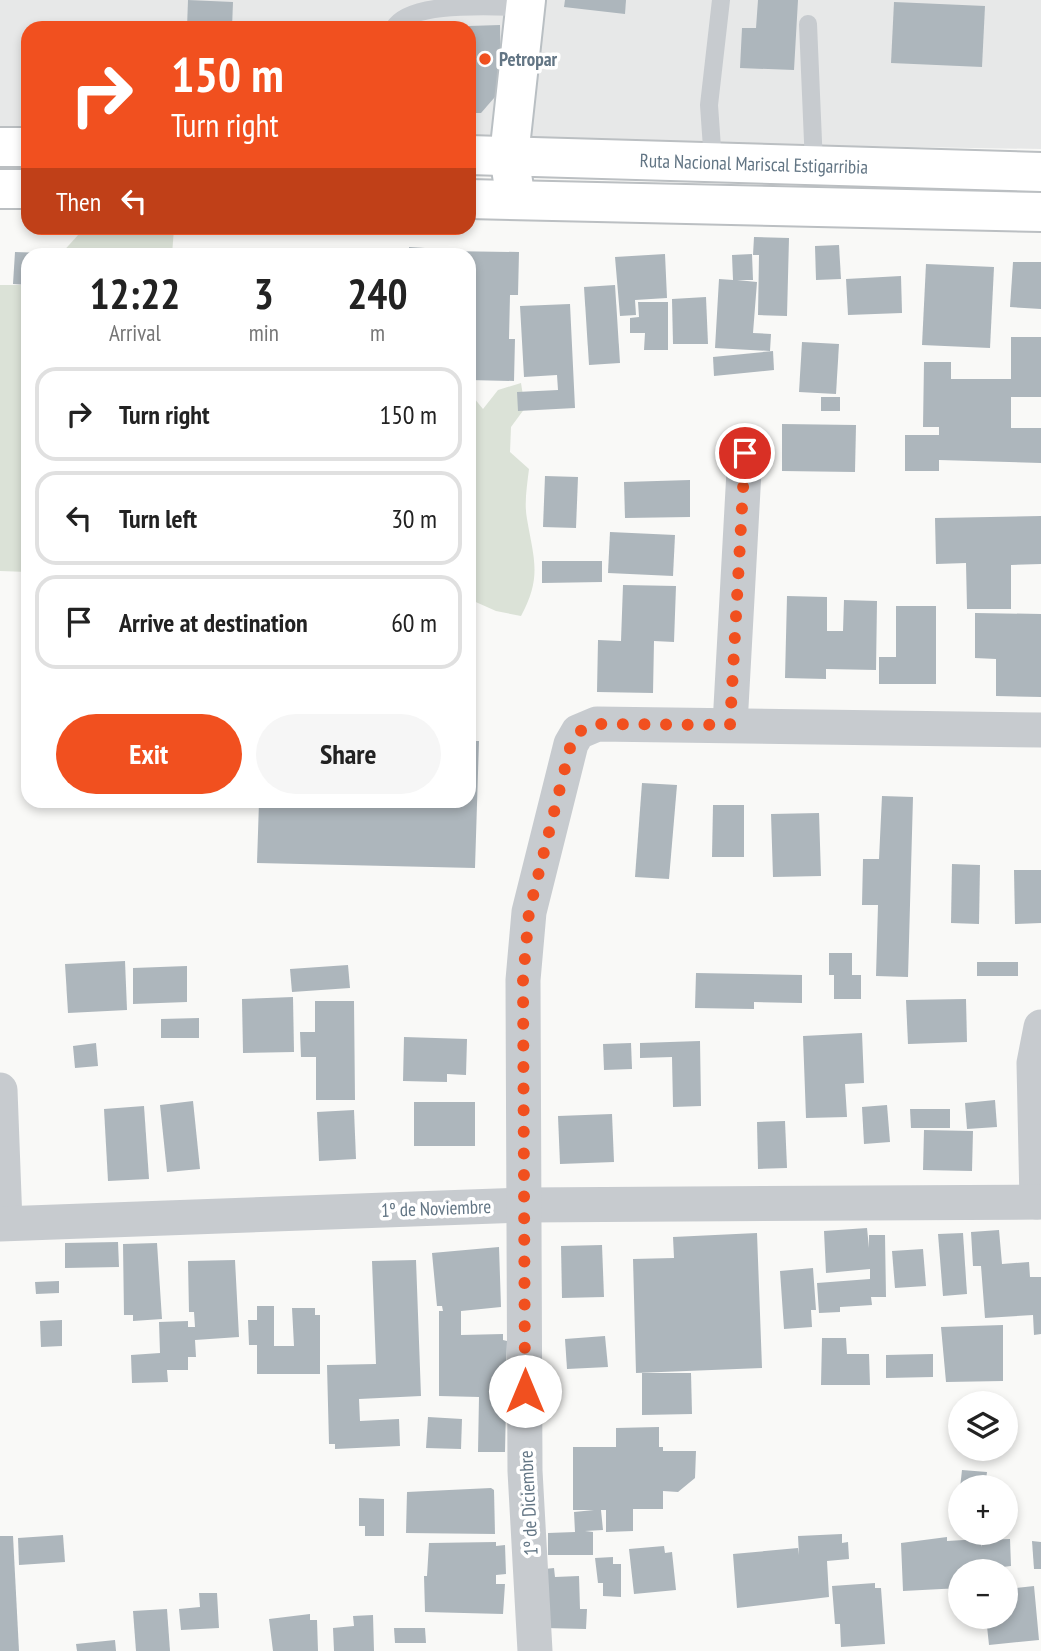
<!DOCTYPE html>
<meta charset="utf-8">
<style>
:root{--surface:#fff;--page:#f6f6f6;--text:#222;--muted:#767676;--line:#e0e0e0;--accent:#f1501f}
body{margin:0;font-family:"PT Sans Narrow",sans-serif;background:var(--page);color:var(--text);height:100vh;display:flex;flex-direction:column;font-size:26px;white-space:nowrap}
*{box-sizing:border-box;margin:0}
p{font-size:23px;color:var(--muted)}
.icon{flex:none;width:38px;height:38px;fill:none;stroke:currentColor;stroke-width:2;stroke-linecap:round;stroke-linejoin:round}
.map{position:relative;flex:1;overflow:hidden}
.side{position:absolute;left:21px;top:248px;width:455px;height:560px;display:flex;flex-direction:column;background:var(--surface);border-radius:21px;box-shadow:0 4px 10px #0003}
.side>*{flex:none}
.guide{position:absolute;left:21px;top:21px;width:455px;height:214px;border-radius:21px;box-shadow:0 4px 10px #0003;background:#f1501f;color:#fff;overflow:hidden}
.tools{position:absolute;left:948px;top:1391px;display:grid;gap:14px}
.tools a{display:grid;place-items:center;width:70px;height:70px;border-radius:50%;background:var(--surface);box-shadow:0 4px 10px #0003;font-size:35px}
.pin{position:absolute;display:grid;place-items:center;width:60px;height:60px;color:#fff;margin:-30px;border:4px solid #fff;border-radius:50%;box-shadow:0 2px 7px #0007}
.me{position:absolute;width:77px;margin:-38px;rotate:0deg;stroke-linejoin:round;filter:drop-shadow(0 0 5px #0008)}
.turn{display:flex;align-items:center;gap:24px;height:147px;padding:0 35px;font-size:32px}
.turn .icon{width:91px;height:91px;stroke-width:2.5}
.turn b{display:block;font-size:49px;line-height:60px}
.then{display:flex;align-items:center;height:66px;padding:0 35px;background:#0003;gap:14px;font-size:26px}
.eta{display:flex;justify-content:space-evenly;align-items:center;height:119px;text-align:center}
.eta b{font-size:42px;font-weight:700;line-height:49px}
.primary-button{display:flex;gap:14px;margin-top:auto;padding:14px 35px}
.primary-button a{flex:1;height:80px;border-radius:42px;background:var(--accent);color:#fff;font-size:28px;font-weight:700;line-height:80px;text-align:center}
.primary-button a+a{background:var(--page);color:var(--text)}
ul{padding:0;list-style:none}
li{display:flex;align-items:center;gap:21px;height:94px;margin:0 14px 10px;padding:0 21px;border:4px solid var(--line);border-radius:21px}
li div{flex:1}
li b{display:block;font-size:26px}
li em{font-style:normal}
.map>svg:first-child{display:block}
</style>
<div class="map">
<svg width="1041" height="1651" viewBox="0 0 1041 1651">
<rect width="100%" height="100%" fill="#f9f9f7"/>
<path fill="#e7e8e8" d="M 0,0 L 1041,0 L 1041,149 L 469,140 L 469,28 L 28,28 L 28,132 L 0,132 Z"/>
<g fill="#dbe2d7">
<path d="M 90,228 L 174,228 L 172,255 L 60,255 L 79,234 Z"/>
<path d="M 0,285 L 28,285 L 28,572 L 0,571 Z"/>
<path d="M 521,383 L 525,408 L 511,427 L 510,452 L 529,469 C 527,486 524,503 527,519 C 534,560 542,577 521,616 L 496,611 L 469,599 L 469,392 L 483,409 L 498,390 Z"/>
</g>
<g fill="#adb6bc">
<path d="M 188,0 L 233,2 L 232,28 L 187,28 Z"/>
<path d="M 565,0 L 626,0 L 625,14 L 564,7 Z"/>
<path d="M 758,0 L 798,0 L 794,70 L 740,68 L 742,28 L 756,28 Z"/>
<path d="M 894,2 L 985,6 L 982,67 L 891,63 Z"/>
<path d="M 500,25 L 501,90 L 481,113 L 469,113 L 469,26 Z"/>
<path d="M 754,237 L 789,238 L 787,316 L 758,315 L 759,255 L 753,255 Z"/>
<path d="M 839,245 L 841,279 L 816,280 L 815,246 Z"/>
<path d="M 409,247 L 425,248 L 425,256 L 409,256 Z"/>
<path d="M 447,251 L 519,252 L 518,295 L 510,295 L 509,339 L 515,339 L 514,381 L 469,380 L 469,256 L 447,256 Z"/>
<path d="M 15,252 L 46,253 L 28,256 L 28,285 L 13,284 Z"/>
<path d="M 665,254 L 667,298 L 635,300 L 636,315 L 620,316 L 615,257 Z"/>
<path d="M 752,254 L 753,280 L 737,280 L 757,282 L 753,333 L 771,334 L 770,351 L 715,348 L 719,279 L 733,280 L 732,255 Z"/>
<path d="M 1013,262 L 1041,262 L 1041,309 L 1010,307 Z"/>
<path d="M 926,264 L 994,267 L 990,348 L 922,345 Z"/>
<path d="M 901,276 L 902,313 L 848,315 L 846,279 Z"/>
<path d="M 615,285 L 620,363 L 589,365 L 584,287 Z"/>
<path d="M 706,297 L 708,344 L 673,344 L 672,299 Z"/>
<path d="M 638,302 L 668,302 L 668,350 L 644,350 L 645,333 L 630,333 L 630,318 L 639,317 Z"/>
<path d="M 570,304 L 575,408 L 518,411 L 517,392 L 558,390 L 557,375 L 524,377 L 520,306 Z"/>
<path d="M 1011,337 L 1041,337 L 1041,397 L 1011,397 L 1011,428 L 1041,428 L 1041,463 L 939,460 L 939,471 L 905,471 L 905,435 L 939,435 L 939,427 L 923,427 L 924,362 L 951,362 L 951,379 L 1011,379 Z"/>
<path d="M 802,342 L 839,344 L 836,394 L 799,392 Z"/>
<path d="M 773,351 L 774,370 L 714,376 L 713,357 Z"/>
<rect x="821" y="397" width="19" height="14"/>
<path d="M 782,424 L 856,425 L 855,472 L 782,471 Z"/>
<path d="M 545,476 L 578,477 L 576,528 L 543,527 Z"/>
<path d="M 690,480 L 690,517 L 625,518 L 624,482 Z"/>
<path d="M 1041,516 L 1041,564 L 1011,565 L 1011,609 L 967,609 L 966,563 L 936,564 L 935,518 Z"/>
<path d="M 610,532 L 675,535 L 673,576 L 608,573 Z"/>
<path d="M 542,561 L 602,561 L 602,582 L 542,583 Z"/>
<path d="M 623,585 L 676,586 L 674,642 L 654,641 L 653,693 L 597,692 L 598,640 L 621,641 Z"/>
<path d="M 787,596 L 827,597 L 827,631 L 843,631 L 844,600 L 877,601 L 876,670 L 826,669 L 826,679 L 785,678 Z"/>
<path d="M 896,606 L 936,606 L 936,684 L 879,684 L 879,657 L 896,657 Z"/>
<path d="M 975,613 L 1041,614 L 1041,697 L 996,696 L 996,659 L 975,658 Z"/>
<path d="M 469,741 L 479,741 L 475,868 L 257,863 L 259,802 L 469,802 Z"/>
<path d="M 642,783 L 677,785 L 669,879 L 635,877 Z"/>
<path d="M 882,796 L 913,797 L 908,977 L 876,976 L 878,905 L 862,905 L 863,859 L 879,859 Z"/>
<path d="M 713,805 L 744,805 L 744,857 L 712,857 Z"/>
<path d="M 819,813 L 821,876 L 773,877 L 771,814 Z"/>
<path d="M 952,864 L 980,865 L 979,924 L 951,923 Z"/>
<path d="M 1014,870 L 1041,870 L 1041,923 L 1015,924 Z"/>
<path d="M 829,953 L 852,953 L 852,975 L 861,975 L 861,999 L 834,999 L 834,975 L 829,975 Z"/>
<path d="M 125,961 L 127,1010 L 68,1013 L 65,964 Z"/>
<rect x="977" y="962" width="41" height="14"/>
<path d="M 348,965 L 350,988 L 292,992 L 290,969 Z"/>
<path d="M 187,966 L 187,1002 L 133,1004 L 133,968 Z"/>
<path d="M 696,973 L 802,975 L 802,1003 L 754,1002 L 754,1009 L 695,1008 Z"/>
<path d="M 293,997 L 294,1052 L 243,1053 L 242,999 Z"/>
<path d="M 966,999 L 967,1042 L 908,1044 L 906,1000 Z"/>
<path d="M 315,1001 L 354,1001 L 355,1100 L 316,1100 L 316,1057 L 301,1057 L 300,1032 L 315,1032 Z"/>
<path d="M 199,1018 L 199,1038 L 161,1038 L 161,1019 Z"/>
<path d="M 862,1033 L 864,1083 L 845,1084 L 847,1117 L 806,1118 L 803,1036 Z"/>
<path d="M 404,1037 L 467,1039 L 466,1075 L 447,1074 L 447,1082 L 403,1081 Z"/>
<path d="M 700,1041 L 701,1106 L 673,1107 L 672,1057 L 640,1058 L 640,1043 Z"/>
<path d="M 96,1043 L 98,1066 L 75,1068 L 73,1046 Z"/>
<path d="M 631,1043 L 632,1069 L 604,1070 L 603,1044 Z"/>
<path d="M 995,1100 L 997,1127 L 967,1129 L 965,1103 Z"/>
<path d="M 193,1101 L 200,1169 L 167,1172 L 160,1105 Z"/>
<rect x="414" y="1102" width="61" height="44"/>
<path d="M 887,1105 L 890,1142 L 864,1144 L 862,1107 Z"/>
<path d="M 144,1106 L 149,1179 L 108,1181 L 104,1109 Z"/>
<path d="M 910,1109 L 950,1109 L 950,1128 L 911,1128 Z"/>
<path d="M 354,1110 L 356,1159 L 319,1161 L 317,1112 Z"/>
<path d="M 612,1114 L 614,1162 L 560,1164 L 558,1116 Z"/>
<path d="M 785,1121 L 787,1168 L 758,1169 L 757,1122 Z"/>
<path d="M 924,1130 L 973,1131 L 972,1171 L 923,1170 Z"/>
<path d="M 867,1228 L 869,1248 L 869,1235 L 885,1235 L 886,1297 L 871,1297 L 872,1305 L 840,1307 L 840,1312 L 819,1313 L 817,1283 L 870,1279 L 870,1269 L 826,1273 L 824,1231 Z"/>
<path d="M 999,1230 L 1002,1264 L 1029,1262 L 1030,1277 L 1041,1277 L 1041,1334 L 1034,1335 L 1033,1315 L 985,1318 L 981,1266 L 973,1266 L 971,1232 Z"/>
<path d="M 757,1233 L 762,1368 L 636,1373 L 633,1259 L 674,1258 L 673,1237 Z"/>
<path d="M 963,1233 L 967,1294 L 943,1296 L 938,1234 Z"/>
<path d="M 118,1242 L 119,1267 L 65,1268 L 65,1243 Z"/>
<path d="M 157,1243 L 162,1319 L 133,1321 L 133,1315 L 124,1315 L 123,1244 Z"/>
<path d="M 602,1245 L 604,1297 L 562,1298 L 561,1246 Z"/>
<path d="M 499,1247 L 501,1307 L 461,1311 L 461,1335 L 503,1334 L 503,1340 L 507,1341 L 506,1374 L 515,1373 L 516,1406 L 506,1405 L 505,1452 L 478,1452 L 479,1397 L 439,1396 L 439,1311 L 443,1311 L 442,1306 L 437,1306 L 432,1253 Z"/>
<path d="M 923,1249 L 926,1286 L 895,1288 L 892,1251 Z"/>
<path d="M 235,1260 L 239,1337 L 195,1340 L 196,1357 L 188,1357 L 188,1370 L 167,1370 L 168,1382 L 132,1383 L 131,1355 L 160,1353 L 159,1322 L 188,1321 L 188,1327 L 195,1327 L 194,1312 L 189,1312 L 188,1261 Z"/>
<path d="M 416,1260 L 421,1396 L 359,1399 L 360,1421 L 399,1419 L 400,1446 L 335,1449 L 335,1444 L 329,1444 L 327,1365 L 376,1364 L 372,1261 Z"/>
<path d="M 813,1268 L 816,1310 L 811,1310 L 812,1327 L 784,1329 L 780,1271 Z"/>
<path d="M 59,1281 L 59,1293 L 36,1294 L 35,1282 Z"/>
<path d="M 257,1306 L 274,1306 L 274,1346 L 294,1346 L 292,1308 L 315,1308 L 315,1315 L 320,1315 L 320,1374 L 257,1374 L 257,1345 L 249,1345 L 248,1320 L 257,1320 Z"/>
<path d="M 62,1320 L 62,1346 L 41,1347 L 40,1321 Z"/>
<path d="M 1003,1325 L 1003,1381 L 946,1382 L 941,1327 Z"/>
<path d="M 605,1336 L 608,1367 L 567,1369 L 565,1339 Z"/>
<path d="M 822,1338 L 846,1338 L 847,1354 L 869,1354 L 870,1385 L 821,1385 Z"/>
<path d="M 933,1354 L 933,1377 L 886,1378 L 886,1355 Z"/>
<path d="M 642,1373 L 691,1373 L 692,1414 L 642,1415 Z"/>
<path d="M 428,1417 L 462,1419 L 461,1449 L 426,1448 Z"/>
<path d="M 659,1427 L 659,1447 L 663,1447 L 663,1451 L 696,1451 L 695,1478 L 678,1492 L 663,1491 L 663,1509 L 633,1509 L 633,1531 L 606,1532 L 606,1510 L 601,1510 L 603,1530 L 585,1531 L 593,1532 L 593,1555 L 548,1555 L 548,1533 L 575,1532 L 574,1512 L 594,1510 L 573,1510 L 573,1447 L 616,1447 L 616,1428 Z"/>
<path d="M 962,1470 L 987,1472 L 985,1488 L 960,1488 Z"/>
<path d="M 491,1488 L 494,1490 L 495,1534 L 406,1533 L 407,1492 Z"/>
<path d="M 359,1498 L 384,1499 L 384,1536 L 365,1536 L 365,1526 L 359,1526 Z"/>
<path d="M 842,1534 L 842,1543 L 848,1542 L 849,1559 L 827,1561 L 829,1597 L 737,1608 L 733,1554 L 798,1548 L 799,1555 L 798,1536 Z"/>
<path d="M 63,1535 L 65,1562 L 19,1565 L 18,1538 Z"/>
<path d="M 0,1536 L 13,1536 L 19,1651 L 0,1651 Z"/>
<path d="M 947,1537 L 947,1541 L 981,1539 L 981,1547 L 983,1540 L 1010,1539 L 1011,1566 L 961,1572 L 961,1588 L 903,1591 L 901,1543 Z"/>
<path d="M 1032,1541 L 1041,1542 L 1041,1569 L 1034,1569 Z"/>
<path d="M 496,1542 L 496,1546 L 505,1545 L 506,1574 L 496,1575 L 496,1584 L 505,1584 L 503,1614 L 425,1612 L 424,1576 L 427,1576 L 429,1543 Z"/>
<path d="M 664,1546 L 665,1553 L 672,1552 L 676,1590 L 634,1594 L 629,1549 Z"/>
<path d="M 613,1557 L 613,1564 L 621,1564 L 621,1597 L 603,1596 L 603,1583 L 598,1583 L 595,1558 Z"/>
<path d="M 554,1568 L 555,1577 L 579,1576 L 580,1609 L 587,1609 L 586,1629 L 545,1628 L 535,1570 Z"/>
<path d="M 875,1583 L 875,1588 L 881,1588 L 885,1644 L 841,1647 L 840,1624 L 835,1624 L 832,1586 Z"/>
<path d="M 1034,1586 L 1039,1640 L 989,1645 L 986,1617 L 1006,1617 L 1006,1589 Z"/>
<path d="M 199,1593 L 217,1593 L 219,1628 L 181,1630 L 179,1609 L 200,1607 Z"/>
<path d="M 167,1609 L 170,1651 L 136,1651 L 133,1611 Z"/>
<path d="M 310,1614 L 310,1620 L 317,1620 L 318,1651 L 273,1651 L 269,1619 Z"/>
<path d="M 373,1615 L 374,1651 L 334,1651 L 333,1628 L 354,1626 L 353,1616 Z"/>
<path d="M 394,1628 L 425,1628 L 426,1643 L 395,1643 Z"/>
<path d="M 115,1640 L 116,1651 L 77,1651 L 76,1644 Z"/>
</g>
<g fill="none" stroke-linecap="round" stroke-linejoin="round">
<defs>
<path id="secondary" d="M 516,200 L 509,156 L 526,0"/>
<g id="highway">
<path d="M 0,147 L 28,147"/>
<path id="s1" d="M 469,155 L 1041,172"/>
<path d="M 0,189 L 28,189"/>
<path d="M 469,199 L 1041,212"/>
</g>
</defs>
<use href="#secondary" stroke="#b9bfc3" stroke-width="42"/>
<use href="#highway" stroke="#bbbfc2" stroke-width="42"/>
<g stroke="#c7cbcf" stroke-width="18">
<path d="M 808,24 L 814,165"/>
<path d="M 394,28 C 410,0 494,7 526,7"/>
<path d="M 713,162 L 709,105 L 721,0"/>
</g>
<g stroke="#c7cbcf" stroke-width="35">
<path d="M 730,725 L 745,453"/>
<path d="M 0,1090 L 5,1223"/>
<path d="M 1037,1202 L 1034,1063 L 1041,1027"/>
<path d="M 0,1224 L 524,1205 L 1041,1202"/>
<path d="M 535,1651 L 525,1471 L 523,980 L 529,912 L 571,744 L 578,732 L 597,724 L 1041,730"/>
</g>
<use href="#secondary" stroke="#fff" stroke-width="38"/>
<use href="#highway" stroke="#fff" stroke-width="38"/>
</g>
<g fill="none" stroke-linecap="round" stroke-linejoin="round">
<path stroke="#f1501f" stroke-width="12" stroke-dasharray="0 21.6" d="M 525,1391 L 523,980 L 529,912 L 571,744 L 578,732 L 597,724 L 730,725 L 745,453"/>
</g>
<circle fill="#f1501f" stroke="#fff" stroke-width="2.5" cx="485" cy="59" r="7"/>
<g text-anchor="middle" stroke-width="7" stroke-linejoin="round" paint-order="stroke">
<g font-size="19" font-weight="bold" fill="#627584" stroke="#fff" text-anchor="start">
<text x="499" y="66">Petropar</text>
</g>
<g font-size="19" fill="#627584" stroke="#fff">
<text dy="7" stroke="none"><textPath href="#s1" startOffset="285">Ruta Nacional Mariscal Estigarribia</textPath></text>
<text transform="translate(436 1208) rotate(-2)" y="7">1º de Noviembre</text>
<text transform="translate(528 1503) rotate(-93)" y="7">1º de Diciembre</text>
</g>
</g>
</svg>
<div class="tools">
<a><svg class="icon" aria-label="layers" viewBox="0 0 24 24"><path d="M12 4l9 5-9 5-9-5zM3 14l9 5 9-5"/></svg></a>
<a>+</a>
<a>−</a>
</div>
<div class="pin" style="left:745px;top:453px;background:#d93025"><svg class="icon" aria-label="arrive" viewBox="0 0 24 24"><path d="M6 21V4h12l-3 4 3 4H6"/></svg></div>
<svg class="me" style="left:525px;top:1391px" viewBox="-20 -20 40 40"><circle r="19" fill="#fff"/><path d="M0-13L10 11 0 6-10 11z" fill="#f1501f"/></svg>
<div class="guide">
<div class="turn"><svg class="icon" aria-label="right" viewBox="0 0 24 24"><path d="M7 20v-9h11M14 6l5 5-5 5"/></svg><div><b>150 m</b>Turn right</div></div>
<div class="then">Then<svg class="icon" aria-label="left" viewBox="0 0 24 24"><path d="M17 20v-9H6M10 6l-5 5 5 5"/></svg></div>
</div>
<section class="side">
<div class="eta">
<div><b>12:22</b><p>Arrival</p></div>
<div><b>3</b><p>min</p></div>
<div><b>240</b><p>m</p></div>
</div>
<ul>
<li><svg class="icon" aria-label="right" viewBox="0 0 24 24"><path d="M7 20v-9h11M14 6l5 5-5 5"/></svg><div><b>Turn right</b></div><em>150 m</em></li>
<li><svg class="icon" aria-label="left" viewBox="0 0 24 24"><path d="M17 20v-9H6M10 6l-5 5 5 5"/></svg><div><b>Turn left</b></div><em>30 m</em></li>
<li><svg class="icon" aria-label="arrive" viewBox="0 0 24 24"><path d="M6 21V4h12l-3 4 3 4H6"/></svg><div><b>Arrive at destination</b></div><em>60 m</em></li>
</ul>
<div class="primary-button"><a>Exit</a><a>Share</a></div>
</section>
</div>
